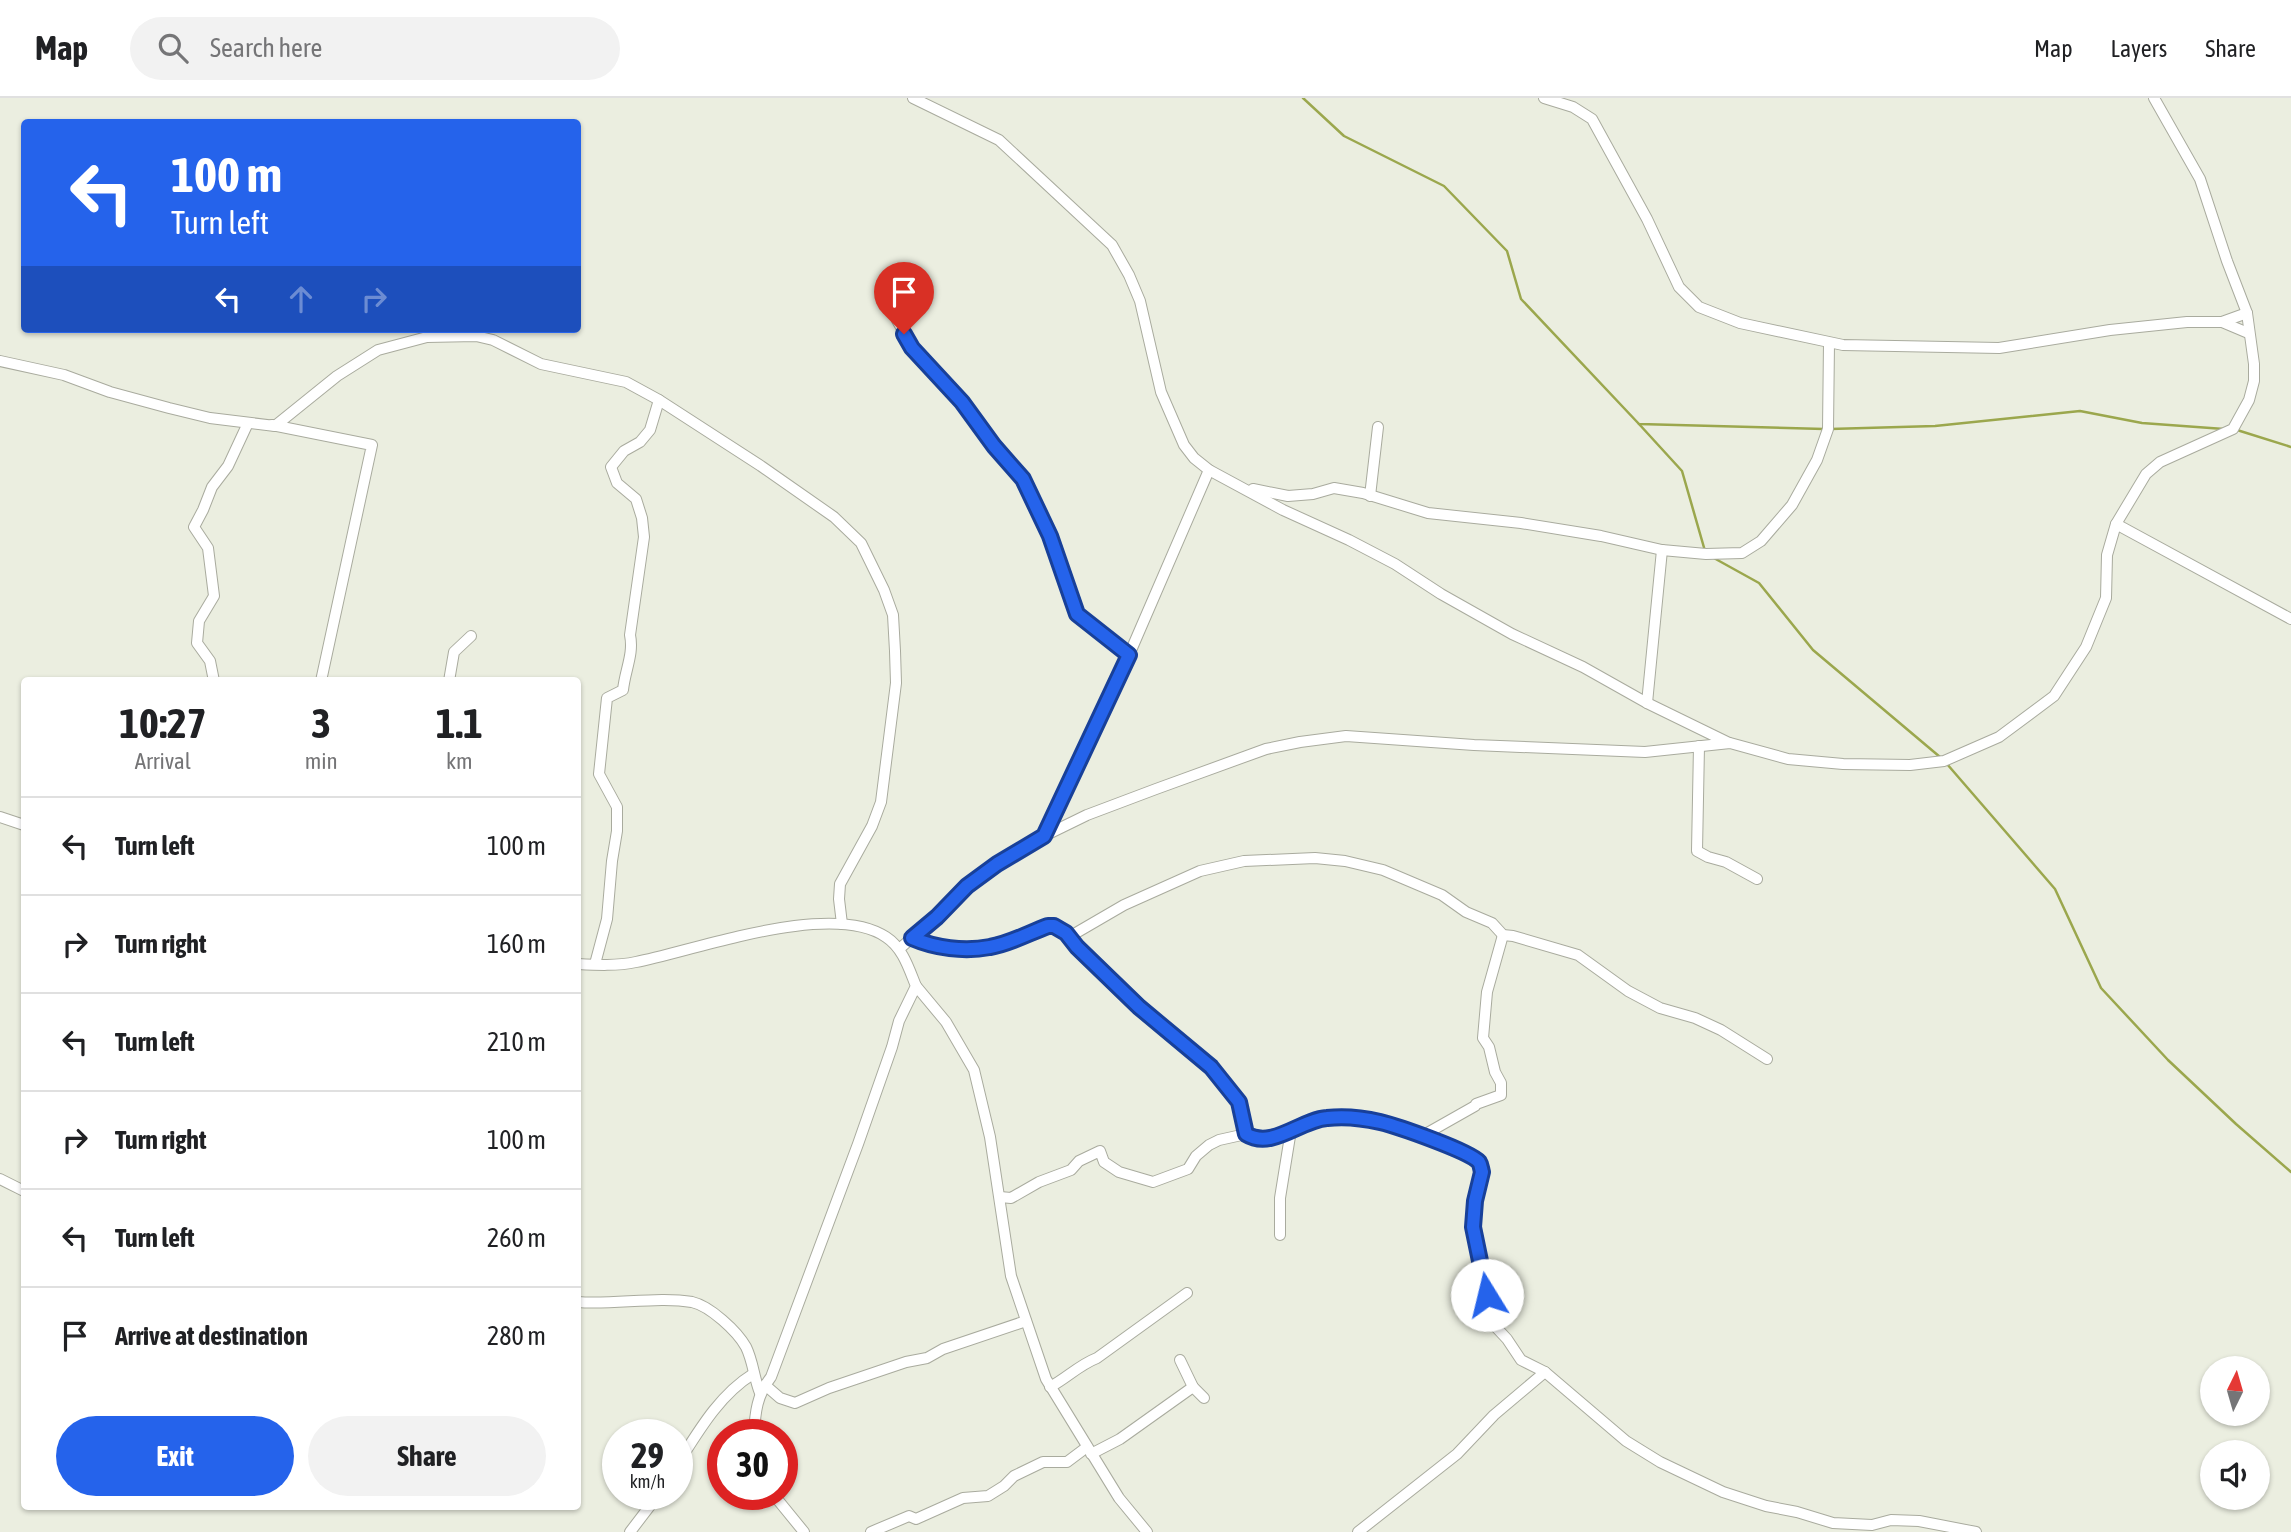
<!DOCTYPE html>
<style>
:root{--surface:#fff;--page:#f2f2f2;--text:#202124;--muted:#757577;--line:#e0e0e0;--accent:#2563eb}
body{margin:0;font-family:"Asap Condensed",sans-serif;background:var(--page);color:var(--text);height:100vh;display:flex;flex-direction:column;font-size:26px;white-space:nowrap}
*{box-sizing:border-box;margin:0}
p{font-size:23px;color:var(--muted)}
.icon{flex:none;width:38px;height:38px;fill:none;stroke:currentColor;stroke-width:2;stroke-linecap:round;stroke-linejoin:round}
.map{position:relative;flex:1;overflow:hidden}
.drawer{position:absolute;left:21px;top:579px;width:560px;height:833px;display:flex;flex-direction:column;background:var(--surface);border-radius:7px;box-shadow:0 2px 5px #0004}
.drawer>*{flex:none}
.top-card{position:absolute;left:21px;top:21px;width:560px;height:214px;border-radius:7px;box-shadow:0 2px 5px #0004;background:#2563eb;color:#fff;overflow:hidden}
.needle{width:46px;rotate:5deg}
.fabs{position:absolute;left:2200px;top:1258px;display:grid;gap:14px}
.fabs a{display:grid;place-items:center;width:70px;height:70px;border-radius:50%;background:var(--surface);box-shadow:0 2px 5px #0004;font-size:35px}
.speed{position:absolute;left:602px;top:1321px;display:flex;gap:14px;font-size:35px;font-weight:700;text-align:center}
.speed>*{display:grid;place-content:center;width:91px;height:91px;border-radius:50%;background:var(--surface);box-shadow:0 2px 5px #0004;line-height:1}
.speed small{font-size:18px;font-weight:400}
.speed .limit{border:10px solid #d22;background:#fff;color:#111}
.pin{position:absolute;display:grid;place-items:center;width:60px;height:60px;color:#fff;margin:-72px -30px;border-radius:50% 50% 50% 0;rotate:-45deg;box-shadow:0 0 7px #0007}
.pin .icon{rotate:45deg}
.me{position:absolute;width:77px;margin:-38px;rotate:351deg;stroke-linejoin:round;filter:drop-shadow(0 0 5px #0008)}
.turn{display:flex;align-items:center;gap:24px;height:147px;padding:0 35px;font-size:32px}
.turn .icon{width:91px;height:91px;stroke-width:2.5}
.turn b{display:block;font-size:49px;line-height:60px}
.lanes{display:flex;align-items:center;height:66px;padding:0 35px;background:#0003;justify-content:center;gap:35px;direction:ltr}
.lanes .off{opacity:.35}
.eta{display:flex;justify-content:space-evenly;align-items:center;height:119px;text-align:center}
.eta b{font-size:42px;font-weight:700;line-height:49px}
.cta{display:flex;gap:14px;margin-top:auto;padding:14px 35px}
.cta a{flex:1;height:80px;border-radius:42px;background:var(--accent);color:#fff;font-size:28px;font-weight:700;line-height:80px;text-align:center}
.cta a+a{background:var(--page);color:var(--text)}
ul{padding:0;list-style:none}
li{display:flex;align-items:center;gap:21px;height:98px;padding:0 35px;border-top:2px solid var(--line)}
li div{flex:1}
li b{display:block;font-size:26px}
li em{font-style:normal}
header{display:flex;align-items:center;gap:42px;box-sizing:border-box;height:98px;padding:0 35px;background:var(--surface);border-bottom:2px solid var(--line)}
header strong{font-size:33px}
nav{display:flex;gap:38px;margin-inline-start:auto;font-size:24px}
.search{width:490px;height:63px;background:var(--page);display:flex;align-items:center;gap:18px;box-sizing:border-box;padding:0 24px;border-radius:38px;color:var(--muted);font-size:26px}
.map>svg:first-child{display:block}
</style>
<header>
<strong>Map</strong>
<div class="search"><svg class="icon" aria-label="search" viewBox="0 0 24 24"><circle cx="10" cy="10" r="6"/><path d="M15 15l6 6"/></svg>Search here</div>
<nav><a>Map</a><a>Layers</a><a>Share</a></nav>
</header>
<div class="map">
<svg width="2291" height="1434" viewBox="0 0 2291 1434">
<rect width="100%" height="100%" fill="#ebeee0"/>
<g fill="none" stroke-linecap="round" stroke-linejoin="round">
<g stroke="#9ba74d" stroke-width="2.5">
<path d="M 1303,0 L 1344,38 L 1444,88 L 1507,153 L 1521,201 L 1639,326 L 1824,331"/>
<path d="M 1639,326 L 1682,373 L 1705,453"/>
<path d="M 1830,331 L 1935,328 L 2080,313 L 2142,325 L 2224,331"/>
<path d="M 2237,332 L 2291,349"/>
<path d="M 1712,459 L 1759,485 L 1813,552 L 1940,659"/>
<path d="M 1947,666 L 2055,791 L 2101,890 L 2168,962 L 2236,1026 L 2291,1074"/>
</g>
<defs>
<g id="minor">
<path d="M 913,0 L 999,42 L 1112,147 L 1129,177 L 1140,203 L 1161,294 L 1184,347 L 1194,360 L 1209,372 L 1283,412 L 1349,442 L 1395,466 L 1441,496 L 1512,536 L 1583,569 L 1647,605 L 1729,645"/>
<path d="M 1544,0 L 1573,9 L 1592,21 L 1647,121 L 1679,189 L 1699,209 L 1740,225 L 1843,247 L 1999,250 L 2110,232 L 2187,224 L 2222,224 L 2247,215"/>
<path d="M 891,201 L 897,222 L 912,249 L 962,304 L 994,348 L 1023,381 L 1050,438 L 1077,516 L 1129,557"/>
<path d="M 2222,224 L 2248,235"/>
<path d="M 0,263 L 64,277 L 110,294 L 169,310 L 210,320 L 275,328 L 337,278 L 378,252 L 427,239 L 476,238 L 493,242 L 541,266 L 626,284 L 659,302 L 761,368 L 834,419 L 861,445 L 884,492 L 893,517 L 895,553 L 896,585 L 881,704 L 872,728 L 840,786 L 839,801 L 842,826"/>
<path d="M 272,327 L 372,347 L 321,583"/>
<path d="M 1253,391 L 1288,398 L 1313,396 L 1334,390 L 1363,395 L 1428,415 L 1521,425 L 1601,438 L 1662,452 L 1706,456 L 1742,455 L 1761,443 L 1792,407 L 1817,362 L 1828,331 L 1829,245"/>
<path d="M 1370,398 L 1378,329"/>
<path d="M 2116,426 L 2291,521"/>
<path d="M 214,583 L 210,563 L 197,545 L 199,523 L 214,498 L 208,450 L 194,429 L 203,412 L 212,389 L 228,368 L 248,325"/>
<path d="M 449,583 L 454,554 L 471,538"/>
<path d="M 1647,605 L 1662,452"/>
<path d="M 1699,648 L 1697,753 L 1708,759 L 1726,764 L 1757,781"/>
<path d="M 0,719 L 24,727"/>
<path d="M 1044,738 L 1129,557 L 1209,372"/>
<path d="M 1069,839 L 1139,909 L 1187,948 L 1226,985 L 1239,1004 L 1246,1036 L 1255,1041 L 1275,1039 L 1323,1020 L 1340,1019 L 1378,1023 L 1403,1030 L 1476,1062 L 1483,1074 L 1475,1103 L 1473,1129 L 1492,1225 L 1507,1241 L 1521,1262 L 1545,1274 L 1626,1343 L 1660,1364 L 1723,1394 L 1766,1408 L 1797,1414 L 1833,1425 L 1872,1427 L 1891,1422 L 1919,1423 L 1976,1434"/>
<path d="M 912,840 C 936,850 962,853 988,849 C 1013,846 1048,813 1069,839 L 1124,807 L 1200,773 L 1244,763 L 1315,760 L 1345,763 L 1383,772 L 1442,797 L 1466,814 L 1492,825 L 1503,837 L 1513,838 L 1578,857 L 1628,893 L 1660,910 L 1695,920 L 1721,932 L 1767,961"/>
<path d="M 899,851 L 937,819 L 967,788 L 997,766 L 1044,738 L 1087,717 L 1156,691 L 1266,651 L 1300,644 L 1346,638 L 1474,647 L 1645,654 L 1730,645 L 1788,661 L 1843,666 L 1910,667 L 1944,663 L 1999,639 L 2054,598 L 2086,549 L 2106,500 L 2107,457 L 2116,426 L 2146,376 L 2160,364 L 2233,331 L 2249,302 L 2254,283 L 2254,266 L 2247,215 L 2227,163 L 2200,81 L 2154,0"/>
<path d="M 578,866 C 597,867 617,868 636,864 C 697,852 831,802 886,839 C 903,850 909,871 916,888 L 899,923 L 892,949 L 858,1046 L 771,1279 C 757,1297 755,1314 754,1337"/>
<path d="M 595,866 L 607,821 L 612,763 L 617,733 L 617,709 L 599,676 L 607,600 L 623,592 C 625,572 634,556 630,537 L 644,439 L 642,420 L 636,401 L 617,385 L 611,369 L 624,353 L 640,344 L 650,332 L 659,302"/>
<path d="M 916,888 L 946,924 L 974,972 L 990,1039 L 1011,1178 L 1046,1281 L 1119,1400 L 1147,1434"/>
<path d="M 1422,1038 L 1475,1008 L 1476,1006 L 1501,997 L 1501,985 L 1495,974 L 1489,949 L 1483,940 L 1487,894 L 1503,837"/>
<path d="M 0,1081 L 24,1093"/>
<path d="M 1000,1099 L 1011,1100 L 1039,1084 L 1071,1072 L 1079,1063 L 1100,1053 L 1104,1064 L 1119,1074 L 1153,1084 L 1188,1071 L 1196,1058 L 1209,1047 L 1219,1042 L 1246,1036"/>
<path d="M 1280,1137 L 1280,1100 L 1291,1032"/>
<path d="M 578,1204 C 613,1207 659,1198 692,1204 C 710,1208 737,1233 746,1249 C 753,1263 754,1280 760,1295"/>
<path d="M 1180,1262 L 1193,1289 L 1204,1300"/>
<path d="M 765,1287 L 780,1300 L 795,1305 L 829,1290 L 906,1264 L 927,1260 L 943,1251 L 1026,1223"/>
<path d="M 1050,1289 C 1067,1280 1079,1267 1097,1260 L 1187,1195"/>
<path d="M 1091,1356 L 1120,1341 L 1193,1289"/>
<path d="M 677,1367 C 698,1334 719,1297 753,1276"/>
<path d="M 773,1396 L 804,1434"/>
<path d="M 630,1434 L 659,1396"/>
<path d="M 871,1434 L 909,1418 L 916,1421 L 963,1400 L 988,1398 L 1004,1388 L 1014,1378 L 1043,1364 L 1067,1364 L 1087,1349"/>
<path d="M 1358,1434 L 1457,1356 L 1494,1317 L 1545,1274"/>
</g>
</defs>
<use href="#minor" stroke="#a9ab9e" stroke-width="12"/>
<use href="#minor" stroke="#fff" stroke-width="10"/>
</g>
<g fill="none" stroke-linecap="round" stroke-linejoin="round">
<defs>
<path id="route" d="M 904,236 L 912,250 L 962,304 L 994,348 L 1023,381 L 1050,438 L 1077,516 L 1129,557 L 1044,738 L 997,766 L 967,788 L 937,819 L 912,840 C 935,850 964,854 990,849 C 1009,846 1029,835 1048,828 L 1054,828 L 1066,835 L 1077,849 L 1139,909 L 1211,969 L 1239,1004 L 1246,1036 C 1272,1052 1300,1022 1327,1020 C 1344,1018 1363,1020 1380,1024 C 1397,1028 1469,1053 1479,1064 C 1481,1067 1481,1071 1482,1074 L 1475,1103 L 1473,1129 L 1487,1197"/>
</defs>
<use href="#route" stroke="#184099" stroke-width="18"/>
<use href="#route" stroke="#2563eb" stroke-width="12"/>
</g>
</svg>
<div class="fabs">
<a><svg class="needle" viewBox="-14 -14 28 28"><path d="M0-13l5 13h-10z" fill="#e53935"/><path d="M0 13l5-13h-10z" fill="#757577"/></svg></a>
<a><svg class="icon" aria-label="sound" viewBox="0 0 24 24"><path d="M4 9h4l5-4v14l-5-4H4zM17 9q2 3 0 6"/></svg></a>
</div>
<div class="speed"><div>29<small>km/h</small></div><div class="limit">30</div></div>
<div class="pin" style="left:904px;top:236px;background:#d93025"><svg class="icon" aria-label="arrive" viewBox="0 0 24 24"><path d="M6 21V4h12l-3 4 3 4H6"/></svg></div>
<svg class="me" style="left:1487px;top:1197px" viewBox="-20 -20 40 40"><circle r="19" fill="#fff"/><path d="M0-13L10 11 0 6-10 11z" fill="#2563eb"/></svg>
<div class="top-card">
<div class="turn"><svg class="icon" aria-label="left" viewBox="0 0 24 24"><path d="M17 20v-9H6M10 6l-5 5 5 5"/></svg><div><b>100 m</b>Turn left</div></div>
<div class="lanes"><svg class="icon" aria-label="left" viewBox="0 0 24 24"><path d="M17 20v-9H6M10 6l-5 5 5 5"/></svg><svg class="icon off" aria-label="ahead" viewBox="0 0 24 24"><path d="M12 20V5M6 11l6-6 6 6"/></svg><svg class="icon off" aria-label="right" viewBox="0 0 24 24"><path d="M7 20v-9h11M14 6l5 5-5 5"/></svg></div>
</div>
<section class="drawer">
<div class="eta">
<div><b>10:27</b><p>Arrival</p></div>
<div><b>3</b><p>min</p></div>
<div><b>1.1</b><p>km</p></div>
</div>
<ul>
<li><svg class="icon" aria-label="left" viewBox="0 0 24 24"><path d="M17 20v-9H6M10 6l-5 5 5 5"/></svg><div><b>Turn left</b></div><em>100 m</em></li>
<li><svg class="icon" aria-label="right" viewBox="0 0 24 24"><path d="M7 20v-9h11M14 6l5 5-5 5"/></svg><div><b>Turn right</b></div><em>160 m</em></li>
<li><svg class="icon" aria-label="left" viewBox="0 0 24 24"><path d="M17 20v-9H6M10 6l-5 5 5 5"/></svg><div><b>Turn left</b></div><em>210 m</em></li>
<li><svg class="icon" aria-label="right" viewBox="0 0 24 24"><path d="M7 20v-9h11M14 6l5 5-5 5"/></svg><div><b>Turn right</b></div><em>100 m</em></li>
<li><svg class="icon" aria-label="left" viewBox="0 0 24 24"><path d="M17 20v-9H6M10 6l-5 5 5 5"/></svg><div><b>Turn left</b></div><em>260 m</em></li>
<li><svg class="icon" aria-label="arrive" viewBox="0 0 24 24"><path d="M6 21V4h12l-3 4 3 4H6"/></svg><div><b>Arrive at destination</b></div><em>280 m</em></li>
</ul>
<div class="cta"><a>Exit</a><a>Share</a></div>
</section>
</div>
